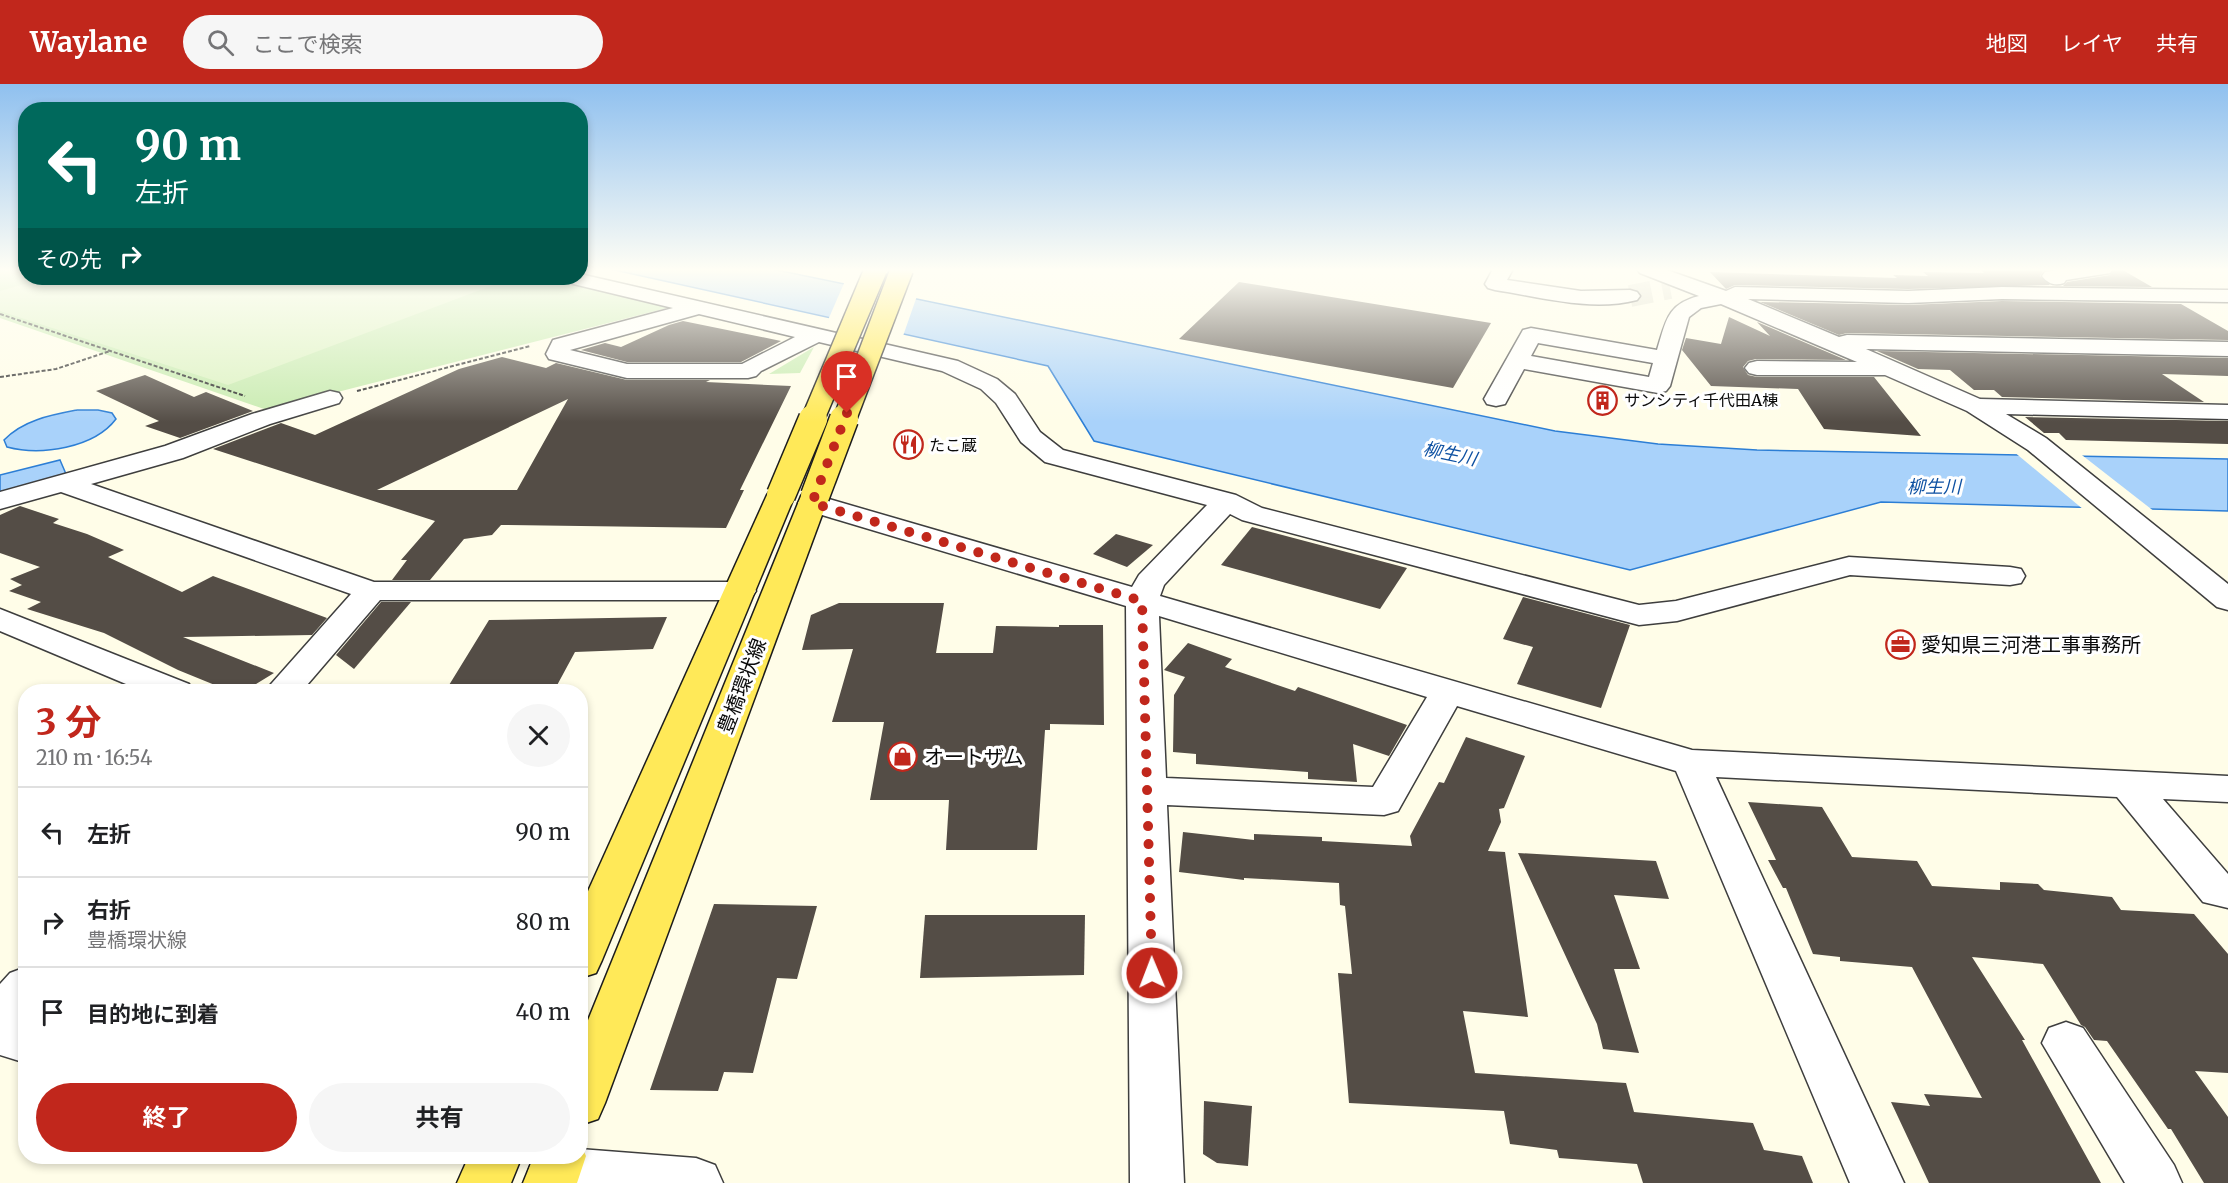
<!DOCTYPE html>
<html lang="ja">
<meta charset="utf-8">
<style>
:root{--surface:#fff;--page:#f6f6f6;--text:#202124;--muted:#757577;--line:#e0e0e0;--accent:#c1271c}
body{margin:0;font-family:Merriweather,"Noto Sans JP",serif;background:var(--page);color:var(--text);height:100vh;display:flex;flex-direction:column;font-size:22px;white-space:nowrap}
*{box-sizing:border-box;margin:0}
p{font-size:20px;color:var(--muted)}
.icon{flex:none;width:33px;height:33px;fill:none;stroke:currentColor;stroke-width:2;stroke-linecap:round;stroke-linejoin:round}
.map{position:relative;flex:1;overflow:hidden}
.details{position:absolute;left:18px;top:600px;width:570px;height:480px;display:flex;flex-direction:column;background:var(--surface);border-radius:24px;box-shadow:0 3px 9px #0003}
.details>*{flex:none}
.guide{position:absolute;left:18px;top:18px;width:570px;height:183px;border-radius:24px;box-shadow:0 3px 9px #0003;background:#00695c;color:#fff;overflow:hidden}
.pin{position:absolute;display:grid;place-items:center;width:51px;height:51px;color:#fff;margin:-62px -26px;border-radius:50% 50% 50% 0;rotate:-45deg;box-shadow:0 0 6px #0007}
.pin .icon{rotate:45deg}
.me{position:absolute;width:66px;margin:-33px;rotate:359deg;stroke-linejoin:round;filter:drop-shadow(0 0 4px #0008)}
.turn{display:flex;align-items:center;gap:21px;height:126px;padding:0 18px;font-size:27px}
.turn .icon{width:78px;height:78px;stroke-width:2.5}
.turn b{display:block;font-size:42px;line-height:51px}
.then{display:flex;align-items:center;height:57px;padding:0 18px;background:#0003;gap:12px;font-size:22px}
.round{display:grid;place-items:center;flex:none;width:63px;height:63px;border-radius:32px;background:var(--page)}
.headline{display:flex;align-items:center;justify-content:space-between;height:102px;padding:0 18px}
h1{font-size:36px;font-weight:700;line-height:45px;color:var(--accent)}
.button{display:flex;gap:12px;margin-top:auto;padding:12px 18px}
.button a{flex:1;height:69px;border-radius:36px;background:var(--accent);color:#fff;font-size:24px;font-weight:700;line-height:69px;text-align:center}
.button a+a{background:var(--page);color:var(--text)}
ul{padding:0;list-style:none}
li{display:flex;align-items:center;gap:18px;height:90px;padding:0 18px;border-top:2px solid var(--line)}
li div{flex:1}
li b{display:block;font-size:22px}
li em{font-style:normal}
header{display:flex;align-items:center;gap:36px;box-sizing:border-box;height:84px;padding:0 30px;background:var(--accent);color:#fff}
header strong{font-size:28px}
nav{display:flex;gap:33px;margin-inline-start:auto;font-size:21px}
.search{width:420px;height:54px;background:var(--page);display:flex;align-items:center;gap:15px;box-sizing:border-box;padding:0 21px;border-radius:33px;color:var(--muted);font-size:22px}
.map>svg:first-child{display:block}
</style>
<header>
<strong>Waylane</strong>
<div class="search"><svg class="icon" aria-label="search" viewBox="0 0 24 24"><circle cx="10" cy="10" r="6"/><path d="M15 15l6 6"/></svg>ここで検索</div>
<nav><a>地図</a><a>レイヤ</a><a>共有</a></nav>
</header>
<div class="map">
<svg width="2228" height="1099" viewBox="0 0 2228 1099">
<rect width="100%" height="100%" fill="#fffde8"/>
<g fill="#c8ebb0">
<path d="M 8,185 L 25,185 L 26,194 L 552,194 L 675,222 L 267,326 L 0,234 L 0,187 Z"/>
<path d="M 814,263 L 800,289 L 769,290 Z"/>
</g>
<path fill="#dcf2c2" d="M 46,194 L 512,194 L 228,301 L 0,227 L 0,207 Z"/>
<g fill="#a9d2fa" stroke="#2c7ed5" stroke-width="1.5">
<path d="M 610,185 L 772,185 L 1555,347 L 1658,360 L 1757,366 L 2228,375 L 2228,427 L 1881,418 L 1630,486 L 1094,357 L 1048,282 Z"/>
<path d="M 77,326 L 98,326 L 112,329 L 116,335 C 94,364 41,372 7,363 L 4,356 C 23,336 51,331 77,326 Z"/>
<path d="M 60,376 L 66,390 L 0,408 L 0,391 Z"/>
</g>
<g fill="#fffde8">
<path d="M 845,197 L 917,212 L 903,252 L 828,236 Z"/>
<path d="M 2013,367 L 2078,368 L 2155,428 L 2084,426 Z"/>
</g>
<g fill="#544d46" fill-rule="evenodd">
<path d="M 1979,185 L 2051,185 L 2043,187 L 2040,192 L 2050,201 L 1908,205 L 1735,201 L 1726,205 L 1710,188 L 1897,194 L 1893,191 L 1928,192 L 1923,188 L 1984,189 Z"/>
<path d="M 2115,185 L 2121,185 L 2152,203 L 2063,202 L 2067,198 L 2110,191 Z"/>
<path d="M 1239,198 L 1491,239 L 1453,304 L 1179,255 Z"/>
<path d="M 2002,217 L 2181,220 L 2228,247 L 2228,256 L 1847,249 L 1839,251 L 1760,218 L 1908,221 Z"/>
<path d="M 1729,233 L 1770,252 L 1757,238 L 1846,276 L 1756,275 L 1748,277 L 1743,283 L 1748,291 L 1757,293 L 1874,293 L 1921,352 L 1824,345 L 1798,305 L 1711,302 L 1682,266 L 1686,254 L 1721,260 Z"/>
<path d="M 683,237 L 781,257 L 741,278 L 627,278 L 581,266 L 605,259 L 621,263 L 669,241 Z"/>
<path d="M 1877,267 L 2228,274 L 2228,292 L 2162,290 L 2204,318 L 2002,313 L 1994,306 L 1974,306 L 1950,286 L 1918,285 Z"/>
<path d="M 502,273 L 546,284 L 556,279 L 627,296 L 710,296 L 706,298 L 791,302 L 740,406 L 744,406 L 726,444 L 501,441 L 492,451 L 464,455 L 430,496 L 392,496 L 407,476 L 401,476 L 435,437 L 213,365 L 281,339 L 315,351 L 459,285 ZM 568,315 L 517,406 L 377,406 Z"/>
<path d="M 145,291 L 194,313 L 206,308 L 253,327 L 180,354 L 145,342 L 159,337 L 96,307 Z"/>
<path d="M 2025,333 L 2228,337 L 2228,360 L 2066,356 L 2059,349 L 2044,349 Z"/>
<path d="M 20,422 L 59,435 L 53,439 L 87,450 L 124,466 L 108,473 L 182,508 L 213,492 L 327,534 L 312,551 L 183,553 L 274,589 L 243,608 L 232,608 L 178,586 L 104,549 L 27,525 L 41,518 L 9,507 L 22,501 L 10,495 L 40,483 L 0,469 L 0,431 Z"/>
<path d="M 1252,443 L 1407,484 L 1380,525 L 1221,481 Z"/>
<path d="M 1116,450 L 1153,461 L 1127,483 L 1093,470 Z"/>
<path d="M 1523,513 L 1630,541 L 1601,624 L 1517,600 L 1533,563 L 1503,555 Z"/>
<path d="M 381,518 L 411,518 L 354,585 L 336,571 Z"/>
<path d="M 839,519 L 944,519 L 936,569 L 993,569 L 996,542 L 1059,543 L 1059,541 L 1103,541 L 1104,641 L 1050,640 L 1050,646 L 1045,646 L 1037,766 L 946,766 L 949,716 L 870,716 L 884,638 L 832,638 L 853,565 L 802,566 L 811,531 Z"/>
<path d="M 667,533 L 653,565 L 575,568 L 555,605 L 446,606 L 489,536 Z"/>
<path d="M 1188,559 L 1232,575 L 1225,583 L 1295,607 L 1298,603 L 1407,641 L 1389,672 L 1353,660 L 1357,698 L 1308,695 L 1308,688 L 1196,680 L 1196,670 L 1173,668 L 1174,611 L 1185,593 L 1164,586 Z"/>
<path d="M 1466,653 L 1525,672 L 1504,724 L 1499,725 L 1501,738 L 1488,767 L 1505,768 L 1528,933 L 1463,927 L 1475,989 L 1626,999 L 1634,1028 L 1753,1039 L 1764,1066 L 1802,1072 L 1813,1099 L 1643,1099 L 1637,1080 L 1559,1074 L 1557,1066 L 1510,1060 L 1504,1027 L 1349,1019 L 1338,889 L 1352,890 L 1345,822 L 1340,821 L 1339,799 L 1244,794 L 1244,796 L 1179,788 L 1183,748 L 1254,756 L 1254,750 L 1322,753 L 1322,757 L 1412,762 L 1410,752 L 1439,698 L 1444,699 Z"/>
<path d="M 1748,718 L 1822,723 L 1852,773 L 1917,777 L 1932,802 L 2000,806 L 2000,798 L 2038,800 L 2044,806 L 2112,813 L 2121,826 L 2194,830 L 2228,870 L 2228,989 L 2195,987 L 2228,1033 L 2228,1099 L 2204,1099 L 2171,1045 L 2168,1045 L 2107,957 L 2094,956 L 2085,943 L 2081,941 L 2043,880 L 1972,873 L 2025,956 L 2022,956 L 2101,1099 L 1929,1099 L 1891,1018 L 1930,1022 L 1924,1010 L 1982,1014 L 1912,883 L 1840,877 L 1840,873 L 1813,870 L 1786,804 L 1783,804 L 1768,776 L 1776,776 Z"/>
<path d="M 1518,769 L 1656,777 L 1669,815 L 1614,811 L 1640,885 L 1614,885 L 1639,969 L 1603,965 L 1597,940 Z"/>
<path d="M 714,820 L 817,822 L 797,895 L 777,894 L 753,989 L 724,988 L 718,1007 L 650,1006 Z"/>
<path d="M 925,831 L 1085,831 L 1084,891 L 920,894 Z"/>
<path d="M 1204,1017 L 1252,1022 L 1248,1082 L 1217,1079 L 1203,1070 Z"/>
</g>
<g fill="none" stroke-linecap="round" stroke-linejoin="round">
<path stroke="#dad9c7" stroke-width="22" stroke-dasharray="22 11" stroke-linecap="butt" d="M 1630,212 L 1670,204"/>
<defs>
<g id="minor">
<path d="M 1493,185 L 1513,185 L 1507,196 L 1581,207 L 1630,206 L 1637,208 L 1640,212 L 1637,216 C 1591,228 1541,213 1495,206 L 1488,204 L 1485,200 Z"/>
<path d="M 1637,185 L 1664,185 L 1726,207 L 1735,203 L 1908,207 L 2002,203 L 2228,206 L 2228,218 L 2002,215 L 1908,219 L 1748,215 L 1839,253 L 1847,251 L 2228,258 L 2228,272 L 1866,265 L 1980,315 L 2228,321 L 2228,335 L 2006,330 L 2046,354 L 2228,500 L 2228,526 L 2217,523 L 2028,366 L 1967,327 L 1885,291 L 1757,291 L 1749,289 L 1745,284 L 1749,279 L 1757,277 L 1857,278 L 1721,220 L 1701,224 L 1689,233 L 1670,302 L 1666,307 L 1658,309 L 1524,285 L 1505,320 L 1496,322 L 1487,320 L 1484,315 L 1523,246 L 1531,244 L 1657,266 C 1666,237 1667,220 1699,212 L 1640,189 ZM 1538,259 L 1653,279 L 1649,293 L 1531,272 Z"/>
<path d="M 2062,185 L 2113,185 L 2110,189 L 2066,196 L 2064,199 C 2055,202 2048,200 2042,192 L 2045,188 Z"/>
<path d="M 580,190 L 958,277 L 997,295 L 1015,310 L 1040,348 L 1063,366 L 1236,411 L 1262,424 L 1639,521 L 1676,517 L 1849,473 L 2010,483 L 2021,485 L 2025,492 L 2021,499 L 2010,501 L 1850,491 L 1677,537 L 1639,541 L 1242,436 L 1230,430 L 1164,501 L 1160,512 L 1692,666 L 2228,692 L 2228,718 L 2163,715 L 2228,790 L 2228,824 L 2203,818 L 2117,713 L 1716,693 L 1904,1099 L 1850,1099 L 1676,687 L 1457,622 L 1398,727 L 1384,731 L 1167,721 L 1184,1099 L 1130,1099 L 1126,522 L 802,425 L 798,419 L 802,413 L 812,411 L 822,413 L 1132,503 L 1139,491 L 1207,421 L 1045,378 L 1021,358 L 996,319 L 981,305 L 942,287 L 819,258 L 761,287 L 756,292 L 748,294 L 627,294 L 549,275 L 546,270 L 553,256 L 673,224 L 565,198 L 562,194 L 580,194 ZM 699,230 L 795,253 L 742,280 L 627,280 L 570,266 ZM 1159,532 L 1427,613 L 1373,703 L 1166,694 Z"/>
<path d="M 330,307 L 339,309 L 342,314 L 339,319 L 270,340 L 183,374 L 91,400 L 374,498 L 740,498 L 751,500 L 756,507 L 751,514 L 740,516 L 380,516 L 301,608 L 264,608 L 351,510 L 61,408 L 0,425 L 0,408 L 165,362 L 252,330 Z"/>
<path d="M 0,525 L 189,600 L 194,608 L 145,608 L 0,547 Z"/>
<path d="M 26,883 L 26,935 L 24,938 L 26,938 L 26,979 L 0,971 L 0,900 L 10,889 Z"/>
<path d="M 2066,938 L 2083,944 L 2174,1081 L 2182,1099 L 2125,1099 L 2042,959 L 2049,944 Z"/>
<path d="M 580,1065 L 696,1074 L 715,1081 L 723,1099 L 532,1099 L 528,1088 L 534,1072 L 580,1072 Z"/>
</g>
<g id="major">
<path d="M 781,403 L 791,405 L 795,411 L 602,876 L 596,889 L 580,894 L 580,825 L 767,411 L 771,405 Z"/>
<path d="M 815,404 L 825,406 L 829,412 L 605,1019 L 598,1035 L 580,1041 L 580,956 L 801,412 L 805,406 Z"/>
<path d="M 580,1059 L 586,1072 L 577,1099 L 523,1099 L 534,1072 L 580,1072 Z"/>
<path d="M 469,1072 L 522,1072 L 511,1099 L 457,1099 Z"/>
</g>
</defs>
<use href="#minor" stroke="#3e3e3e" stroke-width="3"/>
<use href="#major" stroke="#1c1c1c" stroke-width="3"/>
<g stroke="#2d2d2d" stroke-width="2" stroke-dasharray="4 2" stroke-linecap="butt">
<path d="M 0,186 L 4,185"/>
<path d="M 0,230 L 245,312"/>
<path d="M 0,293 L 56,285 L 110,267"/>
<path d="M 357,307 L 530,262"/>
</g>
<use href="#minor" fill="#fff" fill-rule="evenodd"/>
<use href="#major" fill="#ffe958" fill-rule="evenodd"/>
<defs>
<g id="major-bridge-far1">
<path d="M 812,337 L 876,185"/>
<path d="M 844,337 L 902,185"/>
</g>
<g id="major-bridge">
<path d="M 781,411 L 813,335"/>
<path d="M 815,412 L 844,335"/>
</g>
</defs>
<use href="#major-bridge-far1" stroke="#1c1c1c" stroke-width="25" stroke-linecap="butt"/>
<use href="#major-bridge" stroke="#1c1c1c" stroke-width="31" stroke-linecap="butt"/>
<use href="#major-bridge-far1" stroke="#ffe958" stroke-width="22"/>
<use href="#major-bridge" stroke="#ffe958" stroke-width="28"/>
</g>
<linearGradient id="sky" x2="0" y2="1"><stop stop-color="#8fc0ef"/><stop offset="0.55" stop-color="#fffef5"/><stop offset="1" stop-color="#fffef5" stop-opacity="0"/></linearGradient>
<rect width="2228" height="338" fill="url(#sky)"/>
<g fill="none" stroke-linecap="round" stroke-linejoin="round">
<path stroke="#c1271c" stroke-width="10" stroke-dasharray="0 18" d="M 847,329 L 812,419 L 1142,517 L 1152,889"/>
</g>
<defs>
<symbol id="building-ring" viewBox="-11 -11 22 22"><circle r="9.5" fill="#fff" stroke="#c1271c" stroke-width="1.5"/><path d="M-4-6H4V6H1V3H-1V6H-4ZM-2.5-4.3h1.7v1.8h-1.7ZM.8-4.3h1.7v1.8H.8ZM-2.5-1h1.7V.8h-1.7ZM.8-1h1.7V.8H.8Z" fill="#c1271c"/></symbol>
<symbol id="restaurant-ring" viewBox="-11 -11 22 22"><circle r="9.5" fill="#fff" stroke="#c1271c" stroke-width="1.5"/><path d="M-5-6h1v4h1v-4h1v4h1v-4h1v5L-1.5 .5V6h-2V.5L-5-1ZM5-6V6H3V1.5H1.5Q1.5-4 5-6Z" fill="#c1271c"/></symbol>
<symbol id="office-ring" viewBox="-11 -11 22 22"><circle r="9.5" fill="#fff" stroke="#c1271c" stroke-width="1.5"/><path d="M-6-3h4V-5.5h4V-3h4V5H-6ZM-1-4.5V-3h2v-1.5ZM-6 0V1H6V0Z" fill="#c1271c"/></symbol>
<symbol id="shop-ring" viewBox="-11 -11 22 22"><circle r="9.5" fill="#fff" stroke="#c1271c" stroke-width="1.5"/><path d="M-5-2.5h2.3a2.7 3.5 0 0 1 5.4 0H5L5.5 6h-11ZM-1.5-2.5h3a1.5 2.3 0 0 0-3 0Z" fill="#c1271c"/></symbol>
</defs>
<g fill-rule="evenodd">
<use href="#building-ring" x="1586" y="300" width="33" height="33"/>
<use href="#restaurant-ring" x="892" y="344" width="33" height="33"/>
<use href="#office-ring" x="1884" y="544" width="33" height="33"/>
<use href="#shop-ring" x="886" y="656" width="33" height="33"/>
</g>
<g text-anchor="middle" stroke-width="6" stroke-linejoin="round" paint-order="stroke">
<g font-size="16" fill="#0b0b0b" stroke="#fff" text-anchor="start">
<text x="1624" y="322">サンシティ千代田A棟</text>
<text x="929" y="367">たこ蔵</text>
</g>
<g font-size="18" font-style="italic" fill="#0e51a2" stroke="#fff">
<text transform="translate(1450 370) rotate(12)" y="6">柳生川</text>
<text x="1934" y="409">柳生川</text>
</g>
<g font-size="20" fill="#0b0b0b" stroke="#fff" text-anchor="start">
<text x="1921" y="568">愛知県三河港工事事務所</text>
<text x="924" y="680">オートザム</text>
</g>
<g font-size="20" fill="#0b0b0b" stroke="#fff">
<text transform="translate(742 602) rotate(-69)" y="7">豊橋環状線</text>
</g>
</g>
</svg>
<div class="pin" style="left:847px;top:329px;background:#d93025"><svg class="icon" aria-label="arrive" viewBox="0 0 24 24"><path d="M6 21V4h12l-3 4 3 4H6"/></svg></div>
<svg class="me" style="left:1152px;top:889px" viewBox="-20 -20 40 40"><circle r="17" fill="#c1271c" stroke="#fff" stroke-width="3"/><path d="M0-11L8 9 0 5-8 9z" fill="#fff"/></svg>
<div class="guide">
<div class="turn"><svg class="icon" aria-label="left" viewBox="0 0 24 24"><path d="M17 20v-9H6M10 6l-5 5 5 5"/></svg><div><b>90 m</b>左折</div></div>
<div class="then">その先<svg class="icon" aria-label="right" viewBox="0 0 24 24"><path d="M7 20v-9h11M14 6l5 5-5 5"/></svg></div>
</div>
<section class="details">
<div class="headline"><div><h1>3 分</h1><p>210 m · 16:54</p></div><a class="round"><svg class="icon" aria-label="close" viewBox="0 0 24 24"><path d="M6 6l12 12M18 6L6 18"/></svg></a></div>
<ul>
<li><svg class="icon" aria-label="left" viewBox="0 0 24 24"><path d="M17 20v-9H6M10 6l-5 5 5 5"/></svg><div><b>左折</b></div><em>90 m</em></li>
<li><svg class="icon" aria-label="right" viewBox="0 0 24 24"><path d="M7 20v-9h11M14 6l5 5-5 5"/></svg><div><b>右折</b><p>豊橋環状線</p></div><em>80 m</em></li>
<li><svg class="icon" aria-label="arrive" viewBox="0 0 24 24"><path d="M6 21V4h12l-3 4 3 4H6"/></svg><div><b>目的地に到着</b></div><em>40 m</em></li>
</ul>
<div class="button"><a>終了</a><a>共有</a></div>
</section>
</div>
